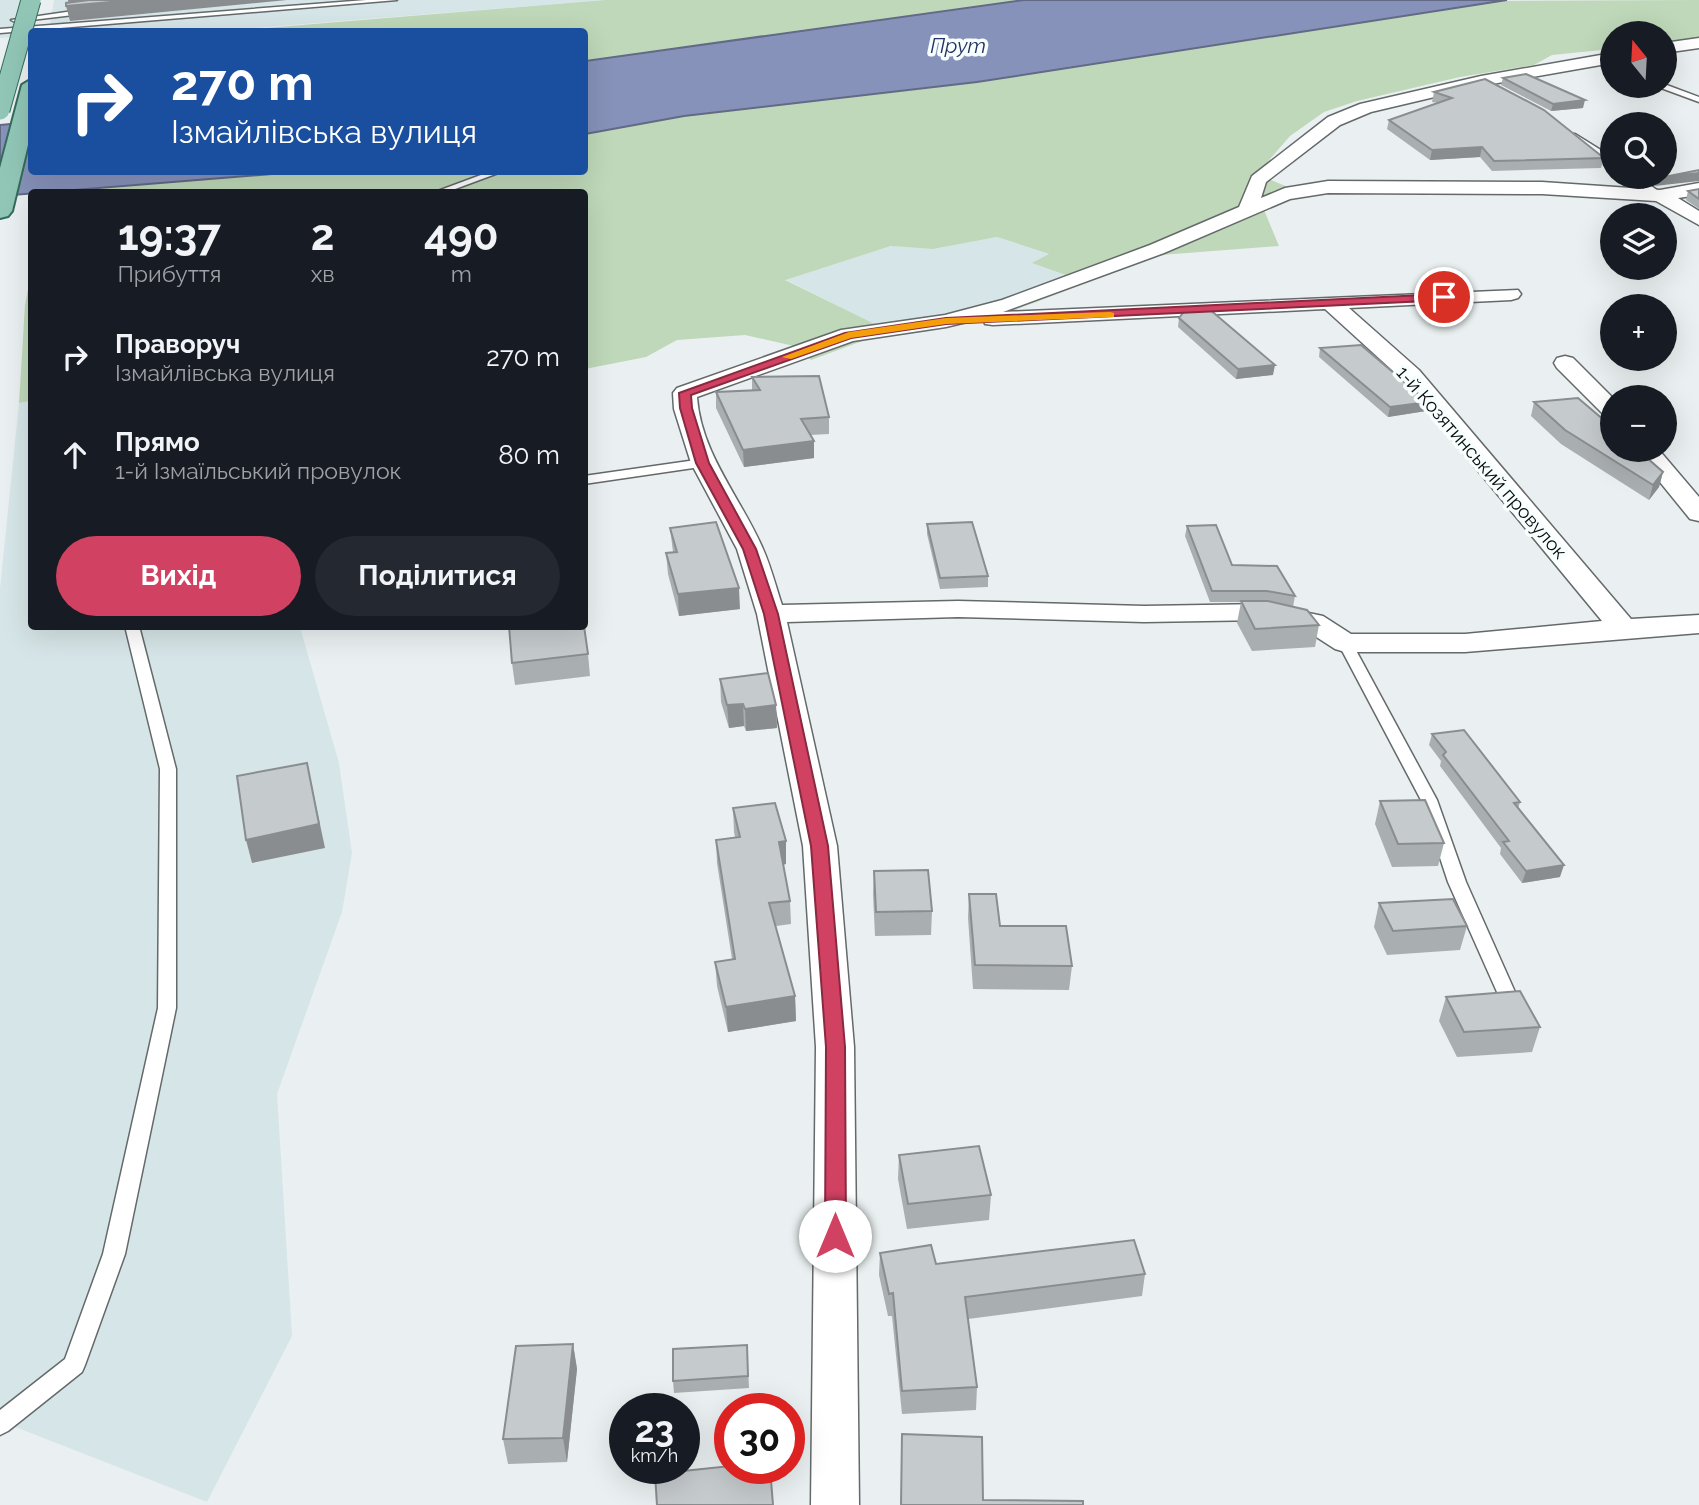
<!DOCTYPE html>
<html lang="uk">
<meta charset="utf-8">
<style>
:root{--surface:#171b24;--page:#242831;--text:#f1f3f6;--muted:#9ea1a6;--accent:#d14162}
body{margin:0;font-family:Raleway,sans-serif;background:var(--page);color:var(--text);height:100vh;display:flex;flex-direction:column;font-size:26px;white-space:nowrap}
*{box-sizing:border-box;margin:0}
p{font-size:23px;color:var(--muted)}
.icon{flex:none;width:38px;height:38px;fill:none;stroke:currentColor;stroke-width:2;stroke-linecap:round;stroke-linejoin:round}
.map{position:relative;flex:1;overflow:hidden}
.details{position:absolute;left:28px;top:189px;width:560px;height:441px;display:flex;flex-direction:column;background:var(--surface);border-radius:7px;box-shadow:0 7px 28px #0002}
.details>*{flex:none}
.banner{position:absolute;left:28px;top:28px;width:560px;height:147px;border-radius:7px;box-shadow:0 7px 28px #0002;background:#1a4fa0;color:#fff;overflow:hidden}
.needle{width:46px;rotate:342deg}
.controls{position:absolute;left:1600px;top:21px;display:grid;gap:14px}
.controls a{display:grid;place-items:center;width:77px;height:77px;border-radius:50%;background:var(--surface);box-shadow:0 7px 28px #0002;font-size:35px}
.speed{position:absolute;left:609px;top:1393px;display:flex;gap:14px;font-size:35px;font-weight:700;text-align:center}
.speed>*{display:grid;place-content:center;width:91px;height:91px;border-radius:50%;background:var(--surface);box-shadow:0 7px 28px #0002;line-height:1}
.speed small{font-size:18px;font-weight:400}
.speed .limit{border:10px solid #d22;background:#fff;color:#111}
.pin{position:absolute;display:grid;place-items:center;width:60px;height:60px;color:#fff;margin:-30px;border:4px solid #fff;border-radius:50%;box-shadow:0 2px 7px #0007}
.me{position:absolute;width:77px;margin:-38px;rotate:0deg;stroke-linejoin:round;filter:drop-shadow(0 0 5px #0008)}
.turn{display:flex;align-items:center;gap:24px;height:147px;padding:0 28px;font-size:32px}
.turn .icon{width:91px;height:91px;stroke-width:2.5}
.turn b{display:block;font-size:49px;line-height:60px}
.eta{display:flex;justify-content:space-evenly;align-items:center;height:119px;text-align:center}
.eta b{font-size:42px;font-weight:700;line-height:49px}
.primary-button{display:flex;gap:14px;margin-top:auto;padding:14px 28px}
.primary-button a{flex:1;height:80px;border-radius:42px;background:var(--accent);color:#fff;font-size:28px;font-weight:700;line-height:80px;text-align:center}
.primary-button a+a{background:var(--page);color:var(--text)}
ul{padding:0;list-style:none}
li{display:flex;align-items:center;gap:21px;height:98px;padding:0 28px}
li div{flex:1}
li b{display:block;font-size:26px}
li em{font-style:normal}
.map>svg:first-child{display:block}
</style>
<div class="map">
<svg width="1699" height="1505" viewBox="0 0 1699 1505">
<rect width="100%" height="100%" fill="#eaf0f1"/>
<g fill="#d6e5e7">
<path d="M 0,0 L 28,0 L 17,37 L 0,38 Z"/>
<path d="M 54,0 L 605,0 L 218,31 L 49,32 Z"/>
<path d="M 997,237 L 1051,255 L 1033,263 L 1069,277 L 991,306 L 879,326 L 784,279 L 892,246 L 933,249 Z"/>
<path d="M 31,401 L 32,626 L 300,627 L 339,763 L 352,853 L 342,912 L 277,1094 L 292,1336 L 207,1502 L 0,1421 L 0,588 L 19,403 Z"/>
</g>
<g fill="#bfd8b9" fill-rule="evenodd">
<path d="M 605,0 L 1024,0 L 585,61 L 584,32 L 218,32 Z"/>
<path d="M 1699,0 L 1699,38 L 1664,43 L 1664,33 L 1612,33 L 1612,49 L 1552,55 L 1534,65 L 1460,77 L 1357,101 L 1324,112 L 1290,136 L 1257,174 L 1304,194 L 1264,210 L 1279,246 L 1161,255 L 983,322 L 876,336 L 811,360 L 798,347 L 745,335 L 677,340 L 646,357 L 585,369 L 584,192 L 53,192 L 296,172 L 584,172 L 585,134 L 684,116 L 977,82 L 1495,1 ZM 997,237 L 1049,254 L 1032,263 L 1068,276 L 991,306 L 879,326 L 785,280 L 891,246 L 933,249 Z"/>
<path d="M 31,273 L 31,401 L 19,403 L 25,305 Z"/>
</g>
<g fill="#8792ba" stroke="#626a86" stroke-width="2">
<path d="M 1024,0 L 1507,0 L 977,82 L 684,116 L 585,134 L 585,61 Z"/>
<path d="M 31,122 L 32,172 L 296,172 L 0,196 L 0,125 Z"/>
</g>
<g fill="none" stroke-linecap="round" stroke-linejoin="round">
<defs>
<g id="lane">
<path d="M 366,0 L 397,0 L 0,33 L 0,29 Z"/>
<path d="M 87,9 L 90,13 L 15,22 L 11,20 Z"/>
<path d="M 1664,84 L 1699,97 L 1699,102 L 1661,88 L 1660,86 Z"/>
<path d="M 1569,134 L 1575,134 L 1612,157 L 1612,164 L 1569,138 Z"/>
<path d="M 489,172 L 501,172 L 447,192 L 435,192 Z"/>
<path d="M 1629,177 L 1639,177 L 1665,196 L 1657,198 Z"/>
<path d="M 703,459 L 707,460 L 707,466 L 584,484 L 584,476 Z"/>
<path d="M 125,626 L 139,626 L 176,769 L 176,1008 L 125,1254 L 85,1365 L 82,1372 L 8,1431 L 0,1435 L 0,1410 L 65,1359 L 103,1254 L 158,1008 L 160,769 Z"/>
<path d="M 1345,639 L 1352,643 L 1437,800 L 1466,882 L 1515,992 L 1513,997 L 1499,997 L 1497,992 L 1448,882 L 1421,800 L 1338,643 Z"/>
</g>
<g id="street">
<path d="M 1699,38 L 1699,48 L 1664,53 L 1664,43 Z"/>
<path d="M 1612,53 L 1612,63 L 1481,86 L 1371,112 L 1340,125 L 1266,182 L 1261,198 L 1285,188 L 1328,181 L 1542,182 L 1660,190 L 1699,183 L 1699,195 L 1678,198 L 1699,211 L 1699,225 L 1656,201 L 1542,194 L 1328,193 L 1290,199 L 1164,253 L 1003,312 L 1518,290 L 1521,294 L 1518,298 L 1511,300 L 1349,308 L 1419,370 L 1631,619 L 1699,615 L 1699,633 L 1465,652 L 1345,652 L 1335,649 L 1304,629 L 1265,620 L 1144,622 L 958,617 L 787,622 L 837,846 L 854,1047 L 859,1505 L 811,1505 L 816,1047 L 803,846 L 757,614 L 737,549 L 691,463 L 674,409 L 673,393 L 677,388 L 841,330 L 945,315 L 1002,300 L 1150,245 L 1239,207 L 1252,176 L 1328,117 L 1360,104 L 1481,76 ZM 1325,309 L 1403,380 L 1602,621 L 1465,634 L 1351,634 L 1323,616 L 1265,604 L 1144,606 L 958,601 L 782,605 C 776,587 771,567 763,549 C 741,498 701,454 697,397 L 853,341 L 946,327 L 983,318 L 985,324 L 993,325 Z"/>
<path d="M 1565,356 L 1573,358 L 1612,397 L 1612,417 L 1604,415 L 1557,368 L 1554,363 L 1557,358 Z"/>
<path d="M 1634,450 L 1659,450 L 1699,497 L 1699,521 L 1690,519 Z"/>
</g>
<path id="primary" d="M 32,79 L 32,128 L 12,211 L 8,216 L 0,218 L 0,168 L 22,85 Z"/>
</defs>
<use href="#lane" stroke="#64696a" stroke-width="3"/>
<use href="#street" stroke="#64696a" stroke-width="3"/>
<use href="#primary" stroke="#326c5c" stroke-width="4"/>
<use href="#lane" fill="#fff" fill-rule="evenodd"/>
<use href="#street" fill="#fff" fill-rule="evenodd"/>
<use href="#primary" fill="#91c6b7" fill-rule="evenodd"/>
<defs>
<path id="primary-bridge" d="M 0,110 L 31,0"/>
</defs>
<use href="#primary-bridge" stroke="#326c5c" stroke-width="21" stroke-linecap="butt"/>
<use href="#primary-bridge" stroke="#91c6b7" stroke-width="19"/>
</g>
<g fill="#a9aeb0">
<path d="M 1503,78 L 1583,108 L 1551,111 L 1501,85 Z"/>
<path d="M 1485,79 L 1604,158 L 1601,168 L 1492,171 L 1480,157 L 1430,160 L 1387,129 L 1389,120 L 1438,103 L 1432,102 L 1434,92 Z"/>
<path d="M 1699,189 L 1699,209 L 1686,200 L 1688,191 Z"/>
<path d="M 1179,318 L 1273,375 L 1236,379 L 1178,327 Z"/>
<path d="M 1320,348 L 1426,411 L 1388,417 L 1319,357 Z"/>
<path d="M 752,377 L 829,417 L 829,434 L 810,435 L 814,441 L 814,458 L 744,467 L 716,408 L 716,392 L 752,390 Z"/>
<path d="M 1534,402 L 1663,472 L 1659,487 L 1649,500 L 1561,444 L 1531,416 Z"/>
<path d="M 927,524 L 988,576 L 988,587 L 940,589 L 927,534 Z"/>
<path d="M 1187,526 L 1232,565 L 1295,596 L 1293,607 L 1319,625 L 1315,647 L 1252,651 L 1237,623 L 1241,602 L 1210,602 L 1185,536 Z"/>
<path d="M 670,528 L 740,609 L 679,616 L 668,574 L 666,553 L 673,552 Z"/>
<path d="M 588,654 L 590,676 L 515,685 L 512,663 Z"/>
<path d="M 720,679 L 776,705 L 777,728 L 746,731 L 744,726 L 729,728 L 721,702 Z"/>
<path d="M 1432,734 L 1520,802 L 1518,809 L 1560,877 L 1522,883 L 1500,854 L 1501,848 L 1440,766 L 1441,761 L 1429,745 Z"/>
<path d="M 1380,801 L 1444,843 L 1438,866 L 1392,867 L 1375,824 Z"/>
<path d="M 733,808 L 786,864 L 783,865 L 790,901 L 791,924 L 776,926 L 795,996 L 796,1021 L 728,1032 L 717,986 L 715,962 L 732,959 L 717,863 L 716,840 L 735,837 L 734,832 Z"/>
<path d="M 874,871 L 932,911 L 931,935 L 875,936 L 873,894 Z"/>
<path d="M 969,894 L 1000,926 L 1072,966 L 1069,990 L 973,989 L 968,918 Z"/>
<path d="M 1379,903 L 1467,926 L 1460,950 L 1387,955 L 1374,927 Z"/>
<path d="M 1446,997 L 1540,1027 L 1532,1052 L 1457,1057 L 1439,1021 Z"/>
<path d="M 899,1155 L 991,1195 L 989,1220 L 907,1229 L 898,1179 Z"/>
<path d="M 880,1253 L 936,1264 L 1145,1274 L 1142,1296 L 968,1319 L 977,1387 L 976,1410 L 902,1414 L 892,1316 L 888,1316 L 879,1275 Z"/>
<path d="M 573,1344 L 577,1369 L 567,1462 L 508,1464 L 503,1439 Z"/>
<path d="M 747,1345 L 749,1388 L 674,1393 L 673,1381 Z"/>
</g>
<g fill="#8a8d90">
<path d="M 68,0 L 287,0 L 70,21 L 66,6 L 69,6 Z"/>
<path d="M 1585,100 L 1583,108 L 1551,111 L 1553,104 Z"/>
<path d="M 1482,147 L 1480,157 L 1430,160 L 1432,150 Z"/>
<path d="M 1699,173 L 1699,181 L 1655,186 L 1658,178 Z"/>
<path d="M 1275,365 L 1273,375 L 1236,379 L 1238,369 Z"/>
<path d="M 1428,402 L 1426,411 L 1388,417 L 1390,407 Z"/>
<path d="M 814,441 L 814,458 L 744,467 L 743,450 Z"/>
<path d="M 1663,472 L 1659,487 L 1649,500 L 1653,485 Z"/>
<path d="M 739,588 L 740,609 L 679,616 L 678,594 Z"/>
<path d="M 743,704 L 744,726 L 729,728 L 727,705 Z"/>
<path d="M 776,705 L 777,728 L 746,731 L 745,709 Z"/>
<path d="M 307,763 L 325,848 L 252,863 L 246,840 Z"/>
<path d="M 786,841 L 786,864 L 780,865 L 779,842 Z"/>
<path d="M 1564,865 L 1560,877 L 1522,883 L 1526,871 Z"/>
<path d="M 795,996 L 796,1021 L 728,1032 L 726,1007 Z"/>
<path d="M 573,1344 L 577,1369 L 567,1462 L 563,1438 Z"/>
</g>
<g fill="#c5cacd" stroke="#8a8d90" stroke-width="2">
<path d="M 89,0 L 133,0 L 66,6 L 66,3 Z"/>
<path d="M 1526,74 L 1585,100 L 1553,104 L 1503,78 Z"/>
<path d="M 1485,79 L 1544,110 L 1604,158 L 1494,161 L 1482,147 L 1432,150 L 1389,120 L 1452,98 L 1434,92 Z"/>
<path d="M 1699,170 L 1699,173 L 1658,178 L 1664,177 Z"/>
<path d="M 1699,189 L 1699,199 L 1688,191 Z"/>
<path d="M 1208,308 L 1275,365 L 1238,369 L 1179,318 L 1186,309 Z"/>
<path d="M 1361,345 L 1428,402 L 1390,407 L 1320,348 Z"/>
<path d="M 819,376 L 829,417 L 801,419 L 814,441 L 743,450 L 716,392 L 760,390 L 752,377 Z"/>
<path d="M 1578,398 L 1612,427 L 1612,450 L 1638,450 L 1663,472 L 1653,485 L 1565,430 L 1534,402 Z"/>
<path d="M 716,522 L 739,588 L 678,594 L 666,553 L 677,552 L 670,528 Z"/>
<path d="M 972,522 L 988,576 L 940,578 L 927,524 Z"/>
<path d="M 1216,525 L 1232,565 L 1277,566 L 1295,596 L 1267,591 L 1212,591 L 1187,526 Z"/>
<path d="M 1241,601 L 1268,601 L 1307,610 L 1319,625 L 1255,629 Z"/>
<path d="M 509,626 L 584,626 L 588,654 L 512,663 Z"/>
<path d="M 768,673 L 776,705 L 745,709 L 743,704 L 727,705 L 720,679 Z"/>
<path d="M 1464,730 L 1520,802 L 1514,803 L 1564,865 L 1526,871 L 1503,842 L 1509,841 L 1443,755 L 1446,752 L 1432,734 Z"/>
<path d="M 307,763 L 319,824 L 246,840 L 237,776 Z"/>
<path d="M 1425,800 L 1444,843 L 1398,844 L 1380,801 Z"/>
<path d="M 775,803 L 786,841 L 779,842 L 790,901 L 769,903 L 795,996 L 726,1007 L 715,962 L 735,959 L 716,840 L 740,837 L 733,808 Z"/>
<path d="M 928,870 L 932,911 L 876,912 L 874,871 Z"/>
<path d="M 969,894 L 996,894 L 1000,926 L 1066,926 L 1072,966 L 975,965 Z"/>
<path d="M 1453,899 L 1467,926 L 1393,931 L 1379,903 Z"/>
<path d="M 1520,991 L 1540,1027 L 1464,1032 L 1446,997 Z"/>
<path d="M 979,1146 L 991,1195 L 908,1204 L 899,1155 Z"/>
<path d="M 1134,1240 L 1145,1274 L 965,1297 L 977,1387 L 902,1391 L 893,1293 L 889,1294 L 880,1253 L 931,1245 L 936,1264 Z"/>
<path d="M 573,1344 L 563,1438 L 503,1439 L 516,1346 Z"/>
<path d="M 747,1345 L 748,1376 L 673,1381 L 673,1349 Z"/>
<path d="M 902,1434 L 982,1437 L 983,1500 L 1083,1501 L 1083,1505 L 901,1505 Z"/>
<path d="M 730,1466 L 730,1468 L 770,1468 L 773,1505 L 657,1505 L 655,1474 Z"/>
</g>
<path fill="#d14162" stroke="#882a40" stroke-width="2" d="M 1444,294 L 1450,297 L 1448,300 L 946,324 L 851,338 L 691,395 L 692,408 L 709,463 L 756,549 L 778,614 L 828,846 L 845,1047 L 846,1236 L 843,1242 L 835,1244 L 828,1242 L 825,1236 L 826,1047 L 811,846 L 764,614 L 743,549 L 696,463 L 680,408 L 679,393 L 845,333 L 946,318 Z"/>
<path fill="#f59e0b" d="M 1110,312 L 1114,313 L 1114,317 L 946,324 L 851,338 L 791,359 L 782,357 L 849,332 L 946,318 Z"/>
<g text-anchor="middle" stroke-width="7" stroke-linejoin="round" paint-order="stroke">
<g font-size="19" fill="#0a0c0c" stroke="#f7fefe">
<text transform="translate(1482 462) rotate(49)" y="7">1-й Козятинський провулок</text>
</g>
<g font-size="21" font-style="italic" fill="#263063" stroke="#f7fefe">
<text x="958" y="53">Прут</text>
</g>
</g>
</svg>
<div class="controls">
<a><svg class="needle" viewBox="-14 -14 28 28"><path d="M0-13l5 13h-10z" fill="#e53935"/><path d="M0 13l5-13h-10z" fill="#9ea1a6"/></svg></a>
<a><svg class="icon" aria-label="search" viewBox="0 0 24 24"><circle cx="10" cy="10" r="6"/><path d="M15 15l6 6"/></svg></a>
<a><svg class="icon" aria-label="layers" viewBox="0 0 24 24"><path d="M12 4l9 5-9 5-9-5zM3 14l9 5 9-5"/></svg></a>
<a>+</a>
<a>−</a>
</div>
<div class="speed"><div>23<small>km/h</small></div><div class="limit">30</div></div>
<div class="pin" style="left:1444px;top:297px;background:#d93025"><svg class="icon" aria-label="arrive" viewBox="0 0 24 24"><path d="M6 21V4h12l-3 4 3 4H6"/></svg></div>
<svg class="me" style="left:835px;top:1236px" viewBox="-20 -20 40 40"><circle r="19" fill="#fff"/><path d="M0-13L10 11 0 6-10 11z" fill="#d14162"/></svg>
<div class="banner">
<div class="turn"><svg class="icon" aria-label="right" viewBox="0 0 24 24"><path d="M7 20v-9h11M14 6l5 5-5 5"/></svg><div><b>270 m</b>Ізмайлівська вулиця</div></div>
</div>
<section class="details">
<div class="eta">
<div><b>19:37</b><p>Прибуття</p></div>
<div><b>2</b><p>хв</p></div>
<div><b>490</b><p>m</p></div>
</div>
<ul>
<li><svg class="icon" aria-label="right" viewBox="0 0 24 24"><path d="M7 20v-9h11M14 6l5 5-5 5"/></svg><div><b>Праворуч</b><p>Ізмайлівська вулиця</p></div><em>270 m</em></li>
<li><svg class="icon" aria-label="ahead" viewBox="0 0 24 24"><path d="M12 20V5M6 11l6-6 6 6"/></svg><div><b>Прямо</b><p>1-й Ізмаїльський провулок</p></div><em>80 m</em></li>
</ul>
<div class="primary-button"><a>Вихід</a><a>Поділитися</a></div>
</section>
</div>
